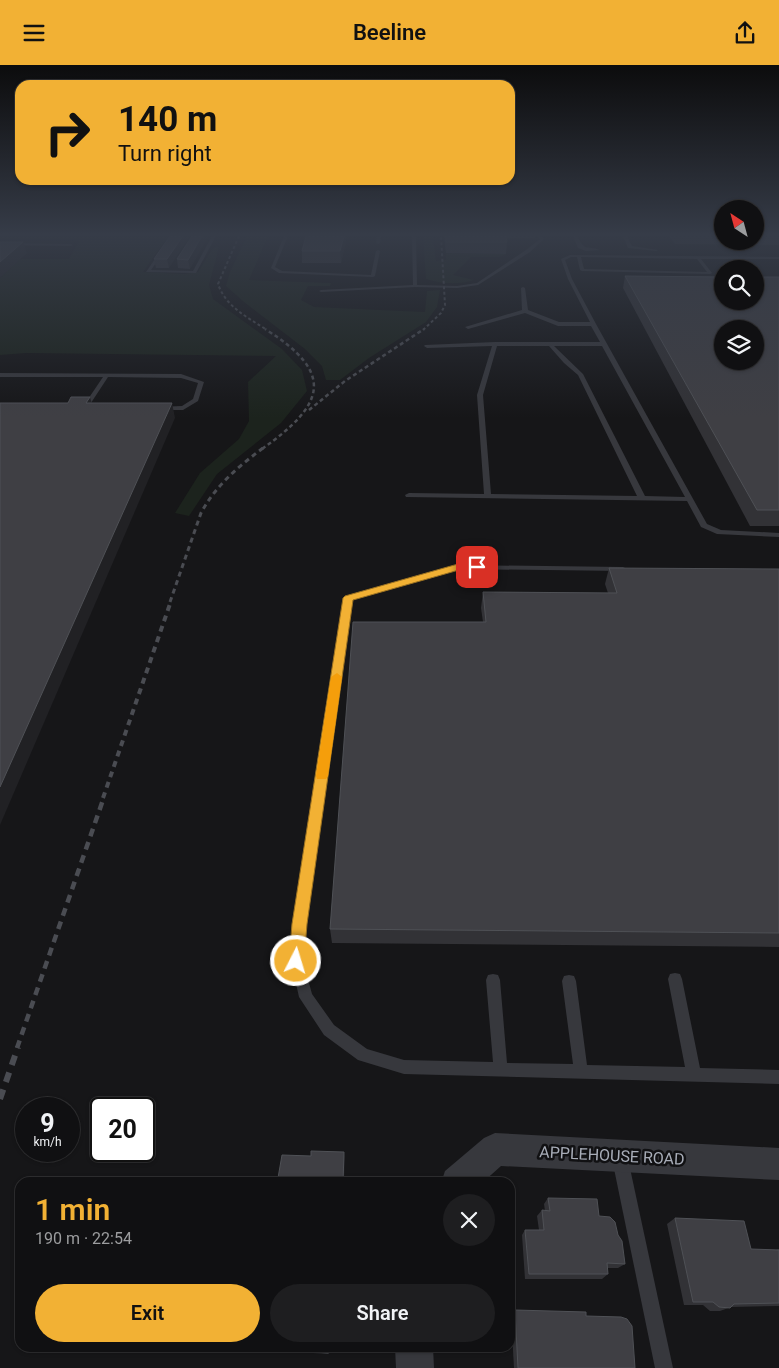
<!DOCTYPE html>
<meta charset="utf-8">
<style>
:root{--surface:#101012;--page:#1e1e20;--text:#f1f3f6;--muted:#9c9d9f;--line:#303032;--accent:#f2b134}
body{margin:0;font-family:Roboto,sans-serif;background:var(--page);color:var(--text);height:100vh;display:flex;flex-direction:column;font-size:19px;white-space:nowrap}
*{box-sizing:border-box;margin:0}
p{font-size:16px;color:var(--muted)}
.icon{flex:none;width:28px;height:28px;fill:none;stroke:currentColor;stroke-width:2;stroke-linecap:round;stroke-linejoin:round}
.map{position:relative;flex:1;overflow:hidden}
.drawer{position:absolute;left:15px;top:1112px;width:500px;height:175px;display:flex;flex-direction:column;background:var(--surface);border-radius:15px;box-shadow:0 1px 4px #0004,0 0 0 1px var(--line)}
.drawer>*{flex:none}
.top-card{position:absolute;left:15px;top:15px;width:500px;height:105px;border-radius:15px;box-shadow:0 1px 4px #0004,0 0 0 1px var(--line);background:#f2b134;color:#111;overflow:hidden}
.needle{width:32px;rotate:324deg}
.tools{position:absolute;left:714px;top:135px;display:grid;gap:10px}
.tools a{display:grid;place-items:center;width:50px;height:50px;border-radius:50%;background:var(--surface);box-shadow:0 1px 4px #0004,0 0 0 1px var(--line);font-size:25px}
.speed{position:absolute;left:15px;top:1032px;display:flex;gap:10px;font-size:25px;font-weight:700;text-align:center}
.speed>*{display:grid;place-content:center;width:65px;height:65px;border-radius:50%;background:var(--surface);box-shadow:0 1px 4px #0004,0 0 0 1px var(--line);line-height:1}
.speed small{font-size:12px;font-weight:400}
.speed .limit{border:2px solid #111;border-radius:8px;background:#fff;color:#111}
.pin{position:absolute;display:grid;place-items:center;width:42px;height:42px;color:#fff;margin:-21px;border-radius:10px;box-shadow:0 2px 8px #0006}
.me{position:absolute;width:55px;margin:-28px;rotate:5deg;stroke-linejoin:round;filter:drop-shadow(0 0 4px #0008)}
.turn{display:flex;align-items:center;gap:18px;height:105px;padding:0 20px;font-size:22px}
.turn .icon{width:65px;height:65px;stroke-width:2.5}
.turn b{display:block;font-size:35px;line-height:42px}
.round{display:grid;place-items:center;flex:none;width:52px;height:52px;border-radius:26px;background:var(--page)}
.overview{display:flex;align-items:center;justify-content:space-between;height:85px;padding:0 20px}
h1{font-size:30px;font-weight:600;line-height:38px;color:var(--accent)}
.action{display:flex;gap:10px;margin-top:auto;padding:10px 20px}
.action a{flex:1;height:58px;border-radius:30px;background:var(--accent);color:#111;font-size:20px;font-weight:600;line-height:58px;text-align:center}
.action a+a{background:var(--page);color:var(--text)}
header{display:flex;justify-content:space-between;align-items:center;height:65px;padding:0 20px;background:var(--accent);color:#111;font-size:22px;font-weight:600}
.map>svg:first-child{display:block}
</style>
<header><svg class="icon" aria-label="menu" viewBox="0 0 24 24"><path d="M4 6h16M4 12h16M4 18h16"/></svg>Beeline<svg class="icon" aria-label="share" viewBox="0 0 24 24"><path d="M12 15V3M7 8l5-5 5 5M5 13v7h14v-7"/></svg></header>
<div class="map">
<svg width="779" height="1303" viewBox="0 0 779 1303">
<rect width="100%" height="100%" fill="#161618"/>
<g fill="#1c231d">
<path d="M 0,171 L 168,171 L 143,207 L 184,209 L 198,207 L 213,183 L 219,182 L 209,220 L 213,234 L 282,284 L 302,305 L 307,326 L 281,358 L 217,409 L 189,451 L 175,448 L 200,408 L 239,374 L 249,356 L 248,317 L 276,291 L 26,288 L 0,290 L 0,213 L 20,194 L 69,194 L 79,176 L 66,174 L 0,173 Z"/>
<path d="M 247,171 L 268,171 L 249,215 L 331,218 L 330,221 L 308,221 L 301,235 L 314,242 L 425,247 L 427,226 L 440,225 L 437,242 L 426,257 L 369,293 L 340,315 L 326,315 L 322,301 L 305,284 L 244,237 L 226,221 L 230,207 Z"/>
<path d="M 423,171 L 433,171 L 436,196 L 446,195 L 446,188 L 506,189 L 500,192 L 471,192 L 453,210 L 474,215 C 459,220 441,219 426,214 Z"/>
</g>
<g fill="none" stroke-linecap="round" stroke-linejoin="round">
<g fill="#37383d" fill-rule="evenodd">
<path d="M 171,171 L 175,171 L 151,205 L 193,206 L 212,171 L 216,171 L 196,208 L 146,207 Z"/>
<path d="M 284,171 L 288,171 L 275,202 L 282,206 L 371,210 L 376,186 L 378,185 L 380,186 L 375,211 L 373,212 L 279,208 L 271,203 Z"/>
<path d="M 377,171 L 381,171 L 380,178 L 378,179 L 376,178 Z"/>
<path d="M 412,171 L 416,171 L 417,220 L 457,221 L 477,218 L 526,185 L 540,174 L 538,171 L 542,171 L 544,174 L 530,187 L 478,220 L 457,223 L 415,222 L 321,227 L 319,226 L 321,225 L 413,220 Z"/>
<path d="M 573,171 L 577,171 C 585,187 586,180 600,185 L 586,186 L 578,183 Z"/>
<path d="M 623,171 L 627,171 L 632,181 L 658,185 L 656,186 L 628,183 Z"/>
<path d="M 0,178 L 71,179 L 73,180 L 71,181 L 0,180 Z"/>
<path d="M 570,190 L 779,192 L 779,194 L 701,194 L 712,208 L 710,209 L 582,206 L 580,205 L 577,192 L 571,192 L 565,195 L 572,214 L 596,259 L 707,459 L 721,465 L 779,468 L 779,472 L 717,469 L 701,462 L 687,436 L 406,432 L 405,430 L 409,428 L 484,429 L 477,330 L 492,281 L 427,283 L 424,281 L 425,280 L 495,277 L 600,277 L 591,261 L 558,261 L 525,248 L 468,264 L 465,262 L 522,245 L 521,223 L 523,222 L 525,223 L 528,245 L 559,257 L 590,257 L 568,214 L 561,194 ZM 581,192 L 697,194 L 707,207 L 584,204 ZM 497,281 L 549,281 L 564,298 L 578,310 L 637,431 L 491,429 L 483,330 ZM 554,281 L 602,281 L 685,432 L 645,431 L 583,309 Z"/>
<path d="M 0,308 L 181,309 L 204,317 L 198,336 L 183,345 L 159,345 L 157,344 L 157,342 L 182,341 L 193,334 L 198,318 L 181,313 L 108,312 L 87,344 L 85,345 L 82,343 L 103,312 L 0,312 Z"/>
<path d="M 458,500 L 623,502 L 627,504 L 623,506 L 458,504 L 352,535 L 306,859 L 303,896 L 312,929 L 334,960 L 367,984 L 404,995 L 493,997 L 486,915 L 488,910 L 493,909 L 498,910 L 500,915 L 507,998 L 573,999 L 562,916 L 564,911 L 569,910 L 574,911 L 576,916 L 587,1000 L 685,1002 L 668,914 L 670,909 L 675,908 L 680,909 L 682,914 L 700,1003 L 779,1005 L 779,1019 L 404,1009 L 358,995 L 324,970 L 299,932 L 291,896 L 294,859 L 344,533 L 345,531 Z"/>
<path d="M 620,1086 L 625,1089 L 628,1094 L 673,1303 L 655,1303 L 612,1094 L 615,1089 Z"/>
</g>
<g fill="#37383d" fill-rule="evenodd">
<path d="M 495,1068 L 779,1083 L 779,1115 L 501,1101 L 482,1118 L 441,1118 L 445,1106 L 484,1073 Z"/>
<path d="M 395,1282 L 433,1282 L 434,1303 L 396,1303 Z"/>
</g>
<g stroke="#4a4c52" stroke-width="2" stroke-dasharray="3 2.5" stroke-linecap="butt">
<path d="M 239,171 L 218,219 C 226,242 247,252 267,265"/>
<path d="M 423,265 L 441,248 L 445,240 L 441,171"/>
</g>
<g stroke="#4a4c52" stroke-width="2.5" stroke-dasharray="4 3" stroke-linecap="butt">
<path d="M 309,345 L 345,316 L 424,264"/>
<path d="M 262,384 C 324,340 337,309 265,264"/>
</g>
<path stroke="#4a4c52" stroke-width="3" stroke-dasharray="5 4" stroke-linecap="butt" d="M 170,537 L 201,448 C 216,420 238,402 263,383"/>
<path stroke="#4a4c52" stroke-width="4" stroke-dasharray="6 5" stroke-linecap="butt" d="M 103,733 L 171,536"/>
<path stroke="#4a4c52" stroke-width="4.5" stroke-dasharray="8 6" stroke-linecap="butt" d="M 17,983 L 104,732"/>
<path stroke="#4a4c52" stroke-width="6" stroke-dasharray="10 8" stroke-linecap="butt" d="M 0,1034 L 18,982"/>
</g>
<g fill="#323236">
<path d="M 170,171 L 169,203 L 156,203 L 154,194 Z"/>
<path d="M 192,171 L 190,204 L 178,203 L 177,194 Z"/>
<path d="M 306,171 L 347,171 L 341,198 L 302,198 L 302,186 Z"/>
<path d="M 444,171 L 535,171 L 534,173 L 506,173 L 507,177 L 506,189 L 446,188 Z"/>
<path d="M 669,171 L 722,171 L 722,176 L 755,176 L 755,171 L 779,171 L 779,180 L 675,179 Z"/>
<path d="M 625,211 L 779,212 L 779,461 L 750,461 L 623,223 Z"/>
<path d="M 609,503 L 779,504 L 779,882 L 332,878 L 330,864 L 483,557 L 481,543 L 483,527 L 608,528 L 605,519 Z"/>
<path d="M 548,1133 L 599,1151 L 618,1170 L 625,1199 L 618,1203 L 607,1203 L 608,1209 L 602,1214 L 525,1214 L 522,1170 L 525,1165 L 539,1165 L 537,1151 L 542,1145 L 545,1146 L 544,1139 Z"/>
<path d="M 675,1153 L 751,1184 L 776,1185 L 779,1184 L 779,1241 L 731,1242 L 720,1246 L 710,1246 L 703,1240 L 684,1240 L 667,1159 Z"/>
<path d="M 515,1245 L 586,1251 L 635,1303 L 514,1303 L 511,1249 Z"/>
<path d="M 248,1282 L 330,1282 L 329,1289 L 251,1284 Z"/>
</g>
<g fill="#212124">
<path d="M 183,171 L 190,171 L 169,203 L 167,194 Z"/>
<path d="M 202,171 L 209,171 L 190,204 L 188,195 Z"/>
<path d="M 344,171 L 347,171 L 341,198 L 340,186 Z"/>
<path d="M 23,177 L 27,188 L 0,213 L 0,197 Z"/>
<path d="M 90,332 L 94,347 L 86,338 Z"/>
<path d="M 172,338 L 175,353 L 0,760 L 0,722 Z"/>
<path d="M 344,1087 L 345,1092 L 344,1118 L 343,1118 Z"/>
</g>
<g fill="#3f3f44" stroke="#4f5156" fill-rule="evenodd">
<path d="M 170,171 L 183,171 L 167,194 L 154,194 Z"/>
<path d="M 192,171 L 202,171 L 188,195 L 177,194 Z"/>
<path d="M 306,171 L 344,171 L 340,186 L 302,186 Z"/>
<path d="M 446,171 L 506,171 L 507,177 L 446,177 Z"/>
<path d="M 0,177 L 23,177 L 0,197 Z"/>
<path d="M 625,211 L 722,212 L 722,236 L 755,236 L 755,212 L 779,212 L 779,445 L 757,445 ZM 722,264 L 755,264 L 755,296 L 722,296 Z"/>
<path d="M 71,332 L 90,332 L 86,338 L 172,338 L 0,722 L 0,338 L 68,338 Z"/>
<path d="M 609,503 L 779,504 L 779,868 L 330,864 L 353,557 L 486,557 L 483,527 L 617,528 Z"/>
<path d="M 311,1086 L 344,1087 L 343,1118 L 273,1118 L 278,1113 L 282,1090 L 311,1091 Z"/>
<path d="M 548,1133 L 597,1134 L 599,1151 L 610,1152 L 615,1157 L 618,1170 L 622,1176 L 625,1199 L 607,1198 L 608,1209 L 529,1209 L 525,1165 L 544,1165 L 542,1145 L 550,1146 Z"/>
<path d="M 675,1153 L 744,1156 L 751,1184 L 779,1185 L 779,1238 L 734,1239 L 730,1243 L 719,1242 L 713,1237 L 693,1237 Z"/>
<path d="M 515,1245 L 586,1247 L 586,1251 L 621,1252 L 627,1254 L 632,1261 L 635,1303 L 518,1303 Z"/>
<path d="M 248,1282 L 328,1282 L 328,1288 Z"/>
</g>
<linearGradient id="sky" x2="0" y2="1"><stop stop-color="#0c0c0d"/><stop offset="0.48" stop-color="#363c48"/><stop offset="1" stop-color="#363c48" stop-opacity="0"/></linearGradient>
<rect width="779" height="353" fill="url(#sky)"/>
<path fill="#f2b134" stroke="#9d7322" d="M 458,499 L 477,500 L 482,502 L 477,505 L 459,505 L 353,535 L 307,859 L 304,896 L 302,901 L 296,903 L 291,901 L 289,896 L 292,859 L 343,533 L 345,531 Z"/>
<path fill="#f59e0b" d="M 337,608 L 342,612 L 328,711 L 326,714 L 317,714 L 316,711 L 331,612 Z"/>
<g text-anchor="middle" stroke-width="5" stroke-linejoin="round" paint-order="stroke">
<g font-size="16" fill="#a8adb8" stroke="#111113">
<text transform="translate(612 1090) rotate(3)" y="6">APPLEHOUSE ROAD</text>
</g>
</g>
</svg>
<div class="tools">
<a><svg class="needle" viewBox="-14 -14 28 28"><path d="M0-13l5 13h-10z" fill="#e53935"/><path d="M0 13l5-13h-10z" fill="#9c9d9f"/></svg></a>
<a><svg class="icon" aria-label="search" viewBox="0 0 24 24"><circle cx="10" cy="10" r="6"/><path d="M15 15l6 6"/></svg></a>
<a><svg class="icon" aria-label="layers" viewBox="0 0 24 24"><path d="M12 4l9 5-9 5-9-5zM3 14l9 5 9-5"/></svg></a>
</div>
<div class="speed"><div>9<small>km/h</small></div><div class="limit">20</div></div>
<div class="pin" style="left:477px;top:502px;background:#d93025"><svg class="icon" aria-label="arrive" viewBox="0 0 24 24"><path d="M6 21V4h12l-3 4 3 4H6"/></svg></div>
<svg class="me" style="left:296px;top:896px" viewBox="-20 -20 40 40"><circle r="17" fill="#f2b134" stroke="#fff" stroke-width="3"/><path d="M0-11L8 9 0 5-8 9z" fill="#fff"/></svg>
<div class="top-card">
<div class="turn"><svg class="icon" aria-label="right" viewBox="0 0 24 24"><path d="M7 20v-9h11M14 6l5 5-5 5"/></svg><div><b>140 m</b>Turn right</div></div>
</div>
<section class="drawer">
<div class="overview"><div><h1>1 min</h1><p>190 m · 22:54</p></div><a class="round"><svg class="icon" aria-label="close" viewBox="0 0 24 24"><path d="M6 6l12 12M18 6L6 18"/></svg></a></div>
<div class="action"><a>Exit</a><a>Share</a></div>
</section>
</div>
